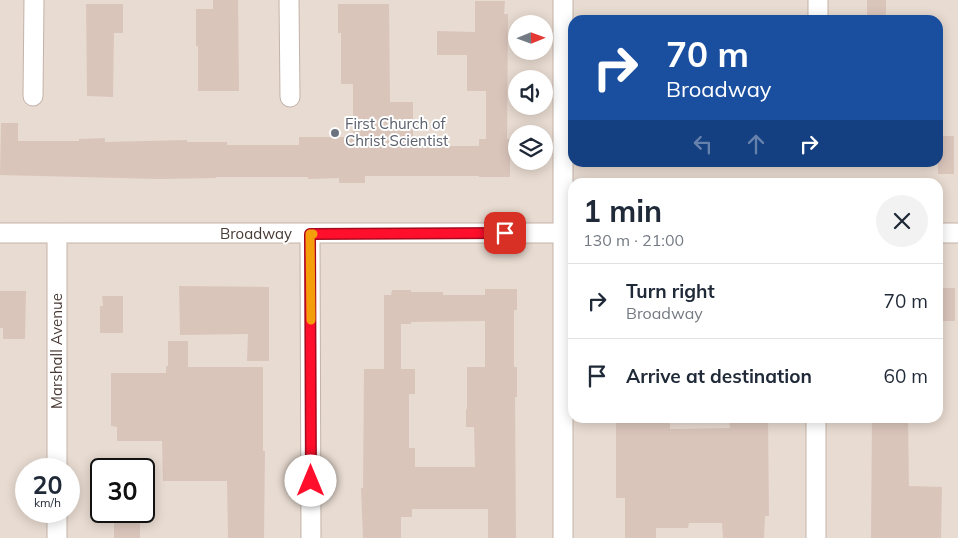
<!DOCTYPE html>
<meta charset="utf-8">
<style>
:root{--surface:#fff;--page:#f2f2f3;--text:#1f2937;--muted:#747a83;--line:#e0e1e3}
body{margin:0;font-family:Mulish,sans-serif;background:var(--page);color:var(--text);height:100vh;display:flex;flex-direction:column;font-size:19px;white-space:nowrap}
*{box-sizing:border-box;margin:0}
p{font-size:16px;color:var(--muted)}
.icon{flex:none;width:28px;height:28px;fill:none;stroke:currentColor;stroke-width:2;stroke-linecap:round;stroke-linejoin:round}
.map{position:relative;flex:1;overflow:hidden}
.side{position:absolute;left:568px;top:178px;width:375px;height:245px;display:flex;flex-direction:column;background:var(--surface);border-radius:15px;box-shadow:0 2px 12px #0003}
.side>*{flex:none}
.top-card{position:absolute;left:568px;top:15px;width:375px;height:152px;border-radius:15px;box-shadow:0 2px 12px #0003;background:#1a4fa0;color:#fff;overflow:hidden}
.needle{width:32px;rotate:89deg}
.controls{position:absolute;left:508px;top:15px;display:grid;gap:10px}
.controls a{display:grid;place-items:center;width:45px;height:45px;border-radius:50%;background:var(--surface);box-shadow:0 2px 12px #0003;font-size:25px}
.speed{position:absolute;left:15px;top:458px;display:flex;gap:10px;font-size:25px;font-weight:700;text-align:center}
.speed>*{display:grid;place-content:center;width:65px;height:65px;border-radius:50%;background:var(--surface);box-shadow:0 2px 12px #0003;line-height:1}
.speed small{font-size:12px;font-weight:400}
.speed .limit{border:2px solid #111;border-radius:8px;background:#fff;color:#111}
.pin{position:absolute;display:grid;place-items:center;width:42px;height:42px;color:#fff;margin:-21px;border-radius:10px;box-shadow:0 2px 8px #0006}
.me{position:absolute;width:55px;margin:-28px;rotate:0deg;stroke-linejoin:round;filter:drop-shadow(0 0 4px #0008)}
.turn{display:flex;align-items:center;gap:18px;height:105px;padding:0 15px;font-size:22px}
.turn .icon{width:65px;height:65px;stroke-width:2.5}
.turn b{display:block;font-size:35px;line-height:42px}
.lanes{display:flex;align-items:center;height:48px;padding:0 15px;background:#0003;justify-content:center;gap:25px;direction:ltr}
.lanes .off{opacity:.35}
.round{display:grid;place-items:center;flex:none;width:52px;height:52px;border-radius:26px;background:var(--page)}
.head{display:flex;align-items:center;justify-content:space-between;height:85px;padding:0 15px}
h1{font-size:30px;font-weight:700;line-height:38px}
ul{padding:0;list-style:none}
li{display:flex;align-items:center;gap:15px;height:75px;padding:0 15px;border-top:1px solid var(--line)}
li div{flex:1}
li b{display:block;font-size:19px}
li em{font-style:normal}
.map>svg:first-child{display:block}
</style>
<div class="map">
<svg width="958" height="538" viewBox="0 0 958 538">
<rect width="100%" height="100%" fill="#f4eae3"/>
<path fill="#e8dbd1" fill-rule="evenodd" d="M 0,0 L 958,0 L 958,538 L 0,538 ZM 572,20 L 938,20 L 938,162 L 572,162 ZM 516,24 L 544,24 L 544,51 L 516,51 ZM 516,79 L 544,79 L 544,106 L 516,106 ZM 516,134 L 544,134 L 544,161 L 516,161 ZM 572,182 L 938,182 L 938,418 L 572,418 ZM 26,469 L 69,469 L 69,511 L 26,511 ZM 101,469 L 144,469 L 144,511 L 101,511 Z"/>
<g fill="#dac5bb" fill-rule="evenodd">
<path d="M 213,0 L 238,0 L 239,91 L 198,91 L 198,46 L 196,46 L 196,9 L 213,9 Z"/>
<rect x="867" y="0" width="19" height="20"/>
<path d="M 475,1 L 505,1 L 504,14 L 508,14 L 507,139 L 510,139 L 510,177 L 479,177 L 479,176 L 365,176 L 365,183 L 339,183 L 339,178 L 308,179 L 308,177 L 216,177 L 216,178 L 159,179 L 0,175 L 1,123 L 18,123 L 18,141 L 79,141 L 79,139 L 105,138 L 105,142 L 187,140 L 187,142 L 227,142 L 227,145 L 299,145 L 299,137 L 353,137 L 353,84 L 341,84 L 341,33 L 338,33 L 338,4 L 389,4 L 390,102 L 413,102 L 413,146 L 479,146 L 479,139 L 486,139 L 486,91 L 467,91 L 467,55 L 437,55 L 437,31 L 475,32 Z"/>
<path d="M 86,4 L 123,4 L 123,33 L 114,33 L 113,97 L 87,96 Z"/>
<rect x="938" y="136" width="16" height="38"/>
<path d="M 179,286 L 269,287 L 269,361 L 247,361 L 248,334 L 180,335 Z"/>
<rect x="938" y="288" width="17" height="33"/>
<path d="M 485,289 L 517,289 L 517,310 L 514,310 L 514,367 L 517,367 L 517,397 L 515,397 L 516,538 L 488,538 L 488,509 L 412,509 L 412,517 L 401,517 L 401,538 L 363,538 L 361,488 L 363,488 L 364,369 L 384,369 L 384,295 L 391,295 L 392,290 L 411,290 L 411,292 L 443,292 L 443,295 L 485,295 ZM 485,321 L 485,367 L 467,367 L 467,409 L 466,409 L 466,427 L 474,427 L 475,467 L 415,467 L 415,448 L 409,448 L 409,394 L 415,394 L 415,369 L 401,369 L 401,324 L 411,324 L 411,322 Z"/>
<path d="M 0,291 L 26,291 L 25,339 L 3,339 L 3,328 L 0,328 Z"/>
<path d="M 102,296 L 123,296 L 123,333 L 100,333 L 100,306 L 103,306 Z"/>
<path d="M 168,341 L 188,341 L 188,367 L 263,367 L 263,451 L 265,451 L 264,538 L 228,538 L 227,481 L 163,481 L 162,441 L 117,441 L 117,427 L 111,426 L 111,373 L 166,373 L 166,366 L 168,366 Z"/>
<path d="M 616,418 L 670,418 L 670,429 L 730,428 L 729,418 L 764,418 L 763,419 L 768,419 L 769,516 L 765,516 L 764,538 L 723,538 L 722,523 L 689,523 L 688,528 L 656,528 L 656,538 L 625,538 L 625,498 L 616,498 Z"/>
<path d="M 872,418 L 908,418 L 909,486 L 942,487 L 941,538 L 871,538 Z"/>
<rect x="114" y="511" width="26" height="27"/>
</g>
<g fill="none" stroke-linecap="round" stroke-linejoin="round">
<defs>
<g id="minor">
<path d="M 289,0 L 290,97"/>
<path d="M 818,20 L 818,0"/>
<path d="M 33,96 L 34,0"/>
<path d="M 0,233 L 572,233"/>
<path d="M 938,233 L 958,233"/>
<path d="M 310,234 L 311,538"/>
<path d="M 57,469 L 57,234"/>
<path d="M 57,538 L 57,511"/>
<path d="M 563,538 L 563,0"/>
<path d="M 816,538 L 816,418"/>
</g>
</defs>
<use href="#minor" stroke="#c3b2a8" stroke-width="21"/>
<use href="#minor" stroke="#fff" stroke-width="19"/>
</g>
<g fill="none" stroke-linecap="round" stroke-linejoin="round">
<defs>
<path id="route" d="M 311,481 L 310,234 L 505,233"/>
</defs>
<use href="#route" stroke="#a60a1d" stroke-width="12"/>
<use href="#route" stroke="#ff0f2c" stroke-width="9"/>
<path stroke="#f59e0b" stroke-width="9" d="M 311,320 L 310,234 L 313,234"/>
</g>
<circle fill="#6b7280" stroke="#fff" stroke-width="2" cx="335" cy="133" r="5"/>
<g text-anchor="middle" stroke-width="4" stroke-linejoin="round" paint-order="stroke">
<g font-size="15" fill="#5b616d" stroke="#fff" text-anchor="start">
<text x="345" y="129">First Church of<tspan x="345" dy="17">Christ Scientist</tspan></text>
</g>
<g font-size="15" fill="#473933" stroke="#fff">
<text x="256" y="239">Broadway</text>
<text transform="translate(57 351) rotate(-90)" y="5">Marshall Avenue</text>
</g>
</g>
</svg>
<div class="controls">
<a><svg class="needle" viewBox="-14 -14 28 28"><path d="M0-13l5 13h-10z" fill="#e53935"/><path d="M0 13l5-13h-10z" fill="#747a83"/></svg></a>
<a><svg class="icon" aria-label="sound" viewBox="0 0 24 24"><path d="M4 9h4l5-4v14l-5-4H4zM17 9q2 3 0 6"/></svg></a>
<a><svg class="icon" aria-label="layers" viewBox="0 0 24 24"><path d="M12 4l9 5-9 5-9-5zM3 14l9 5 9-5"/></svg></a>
</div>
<div class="speed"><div>20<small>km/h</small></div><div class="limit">30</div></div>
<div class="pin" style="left:505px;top:233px;background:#d93025"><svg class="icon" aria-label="arrive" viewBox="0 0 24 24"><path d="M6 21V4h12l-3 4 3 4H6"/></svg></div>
<svg class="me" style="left:311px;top:481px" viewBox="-20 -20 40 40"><circle r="19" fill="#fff"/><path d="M0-13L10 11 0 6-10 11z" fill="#ff0f2c"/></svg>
<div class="top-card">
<div class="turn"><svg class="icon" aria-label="right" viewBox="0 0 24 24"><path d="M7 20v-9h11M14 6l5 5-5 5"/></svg><div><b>70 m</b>Broadway</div></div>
<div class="lanes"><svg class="icon off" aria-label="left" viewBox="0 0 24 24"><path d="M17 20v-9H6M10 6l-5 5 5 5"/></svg><svg class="icon off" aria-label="ahead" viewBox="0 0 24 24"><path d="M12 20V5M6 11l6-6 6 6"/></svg><svg class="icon" aria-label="right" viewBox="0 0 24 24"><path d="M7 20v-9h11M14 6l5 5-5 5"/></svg></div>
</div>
<section class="side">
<div class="head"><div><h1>1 min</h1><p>130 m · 21:00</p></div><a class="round"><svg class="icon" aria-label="close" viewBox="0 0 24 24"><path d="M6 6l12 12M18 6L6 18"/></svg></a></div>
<ul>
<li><svg class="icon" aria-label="right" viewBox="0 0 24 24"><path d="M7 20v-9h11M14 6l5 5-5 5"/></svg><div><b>Turn right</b><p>Broadway</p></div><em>70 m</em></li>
<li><svg class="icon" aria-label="arrive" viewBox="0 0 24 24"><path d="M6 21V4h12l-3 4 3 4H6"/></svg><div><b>Arrive at destination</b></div><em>60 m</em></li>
</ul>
</section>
</div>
